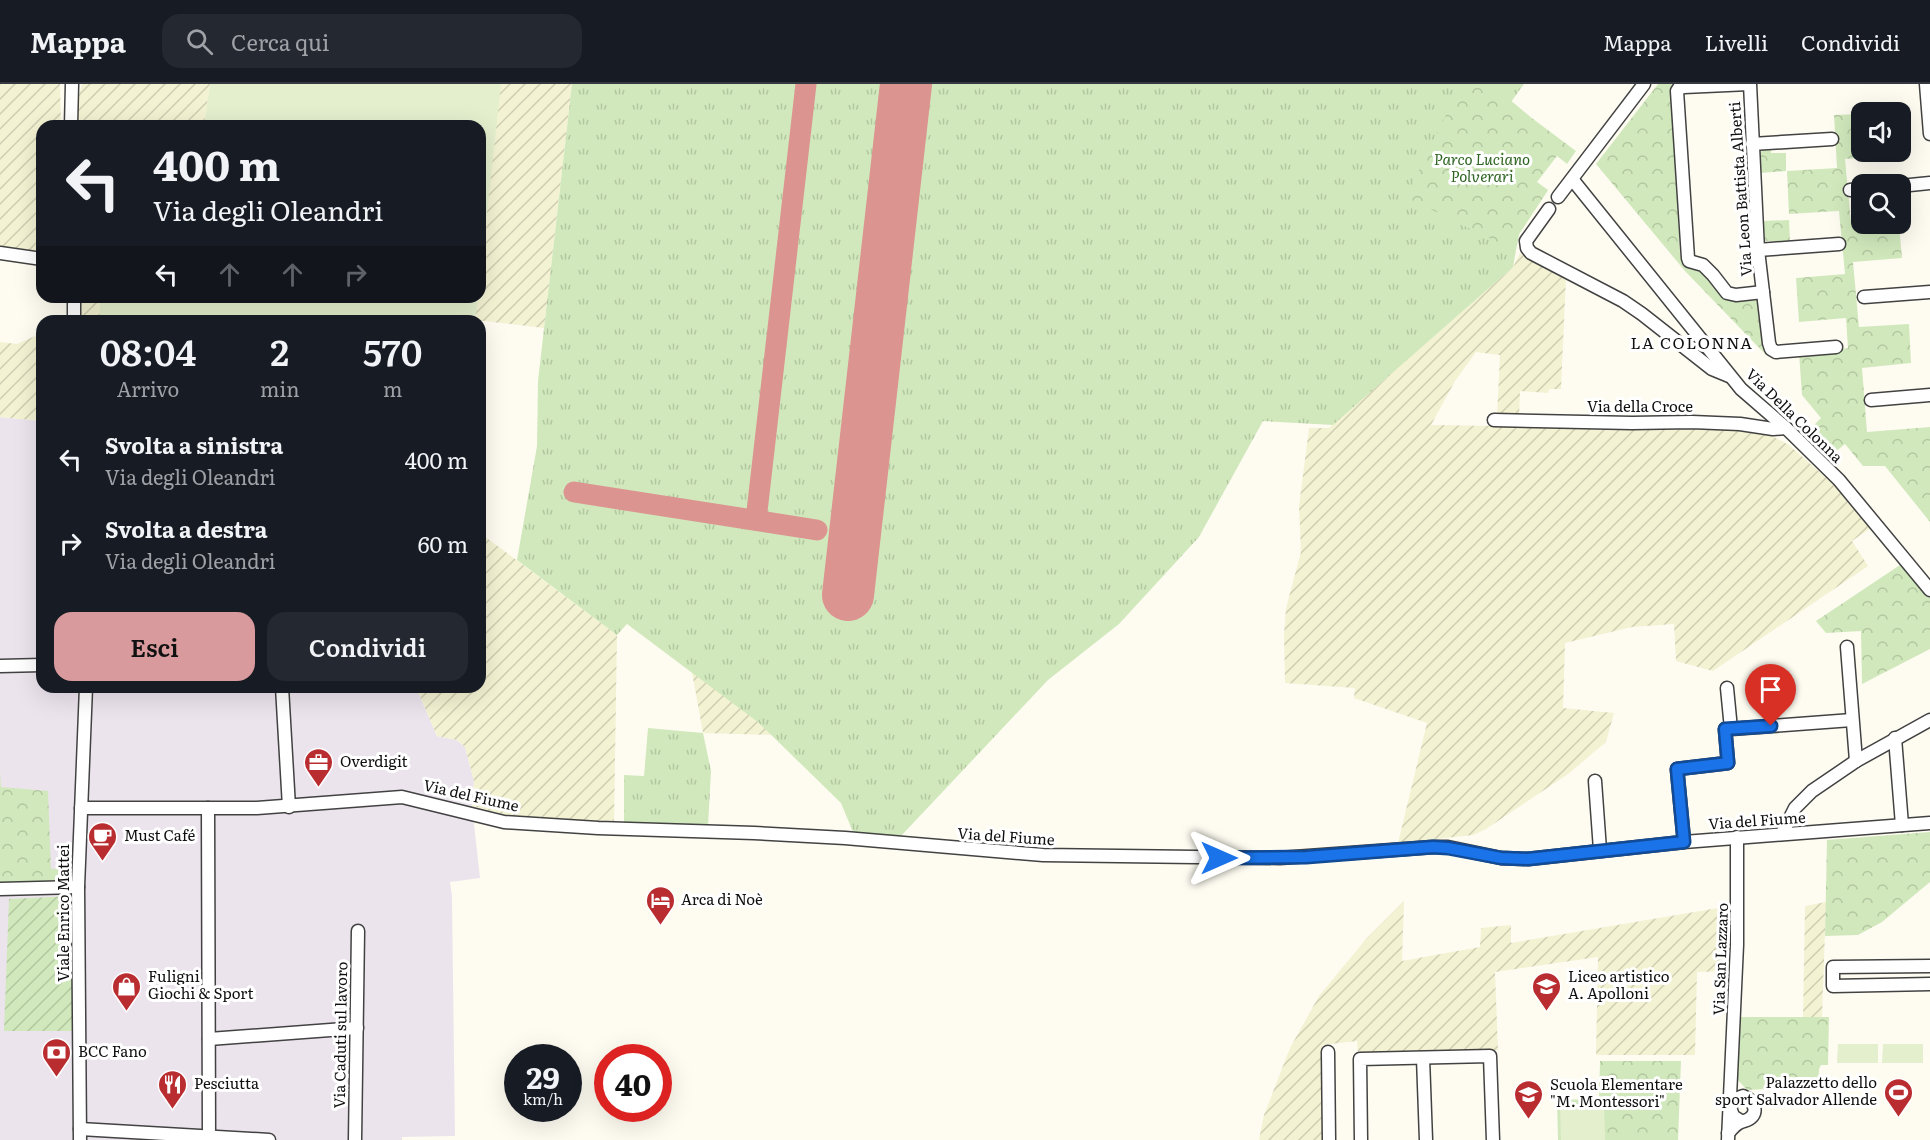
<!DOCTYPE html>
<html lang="it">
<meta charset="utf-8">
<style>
:root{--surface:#171b24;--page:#242831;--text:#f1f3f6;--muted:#9ea1a6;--line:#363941;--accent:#d89a9d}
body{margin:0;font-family:Literata,serif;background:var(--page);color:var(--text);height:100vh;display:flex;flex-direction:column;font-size:22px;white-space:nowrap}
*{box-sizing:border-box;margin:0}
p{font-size:20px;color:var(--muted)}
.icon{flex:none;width:33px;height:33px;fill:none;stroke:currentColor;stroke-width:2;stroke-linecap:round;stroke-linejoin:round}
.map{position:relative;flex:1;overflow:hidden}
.drawer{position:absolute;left:36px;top:231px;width:450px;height:378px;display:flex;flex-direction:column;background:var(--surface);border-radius:18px;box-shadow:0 6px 24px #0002}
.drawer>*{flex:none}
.banner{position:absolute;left:36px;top:36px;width:450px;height:183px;border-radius:18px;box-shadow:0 6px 24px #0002;background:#171b24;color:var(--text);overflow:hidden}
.fabs{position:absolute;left:1851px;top:18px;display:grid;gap:12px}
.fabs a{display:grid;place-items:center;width:60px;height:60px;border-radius:12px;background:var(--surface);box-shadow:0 6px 24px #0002;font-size:30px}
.speed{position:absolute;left:504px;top:960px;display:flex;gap:12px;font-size:30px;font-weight:700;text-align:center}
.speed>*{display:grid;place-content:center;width:78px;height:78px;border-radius:50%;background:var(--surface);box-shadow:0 6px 24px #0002;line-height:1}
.speed small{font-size:15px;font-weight:400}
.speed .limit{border:9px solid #d22;background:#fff;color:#111}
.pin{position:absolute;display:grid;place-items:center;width:51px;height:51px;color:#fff;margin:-62px -26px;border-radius:50% 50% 50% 0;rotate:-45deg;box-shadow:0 0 6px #0007}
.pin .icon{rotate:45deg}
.me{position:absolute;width:66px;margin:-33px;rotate:90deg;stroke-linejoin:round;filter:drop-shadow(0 0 4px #0008)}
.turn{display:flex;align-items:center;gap:21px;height:126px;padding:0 18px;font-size:27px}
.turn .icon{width:78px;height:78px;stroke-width:2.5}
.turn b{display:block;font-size:42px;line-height:51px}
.lanes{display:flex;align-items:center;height:57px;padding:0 18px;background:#0003;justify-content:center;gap:30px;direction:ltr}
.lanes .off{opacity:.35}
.eta{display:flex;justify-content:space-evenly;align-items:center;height:102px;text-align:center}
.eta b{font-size:36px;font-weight:600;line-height:42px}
.primary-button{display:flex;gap:12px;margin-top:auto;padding:12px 18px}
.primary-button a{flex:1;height:69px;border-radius:18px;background:var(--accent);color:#111;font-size:24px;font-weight:600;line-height:69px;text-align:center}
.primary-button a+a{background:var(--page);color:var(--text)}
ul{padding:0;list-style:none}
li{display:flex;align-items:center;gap:18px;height:84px;padding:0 18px}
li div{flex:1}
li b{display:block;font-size:22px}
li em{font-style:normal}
header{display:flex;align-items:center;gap:36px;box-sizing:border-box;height:84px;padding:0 30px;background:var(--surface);border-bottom:2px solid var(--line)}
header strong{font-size:28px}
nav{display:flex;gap:33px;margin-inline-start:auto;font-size:21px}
.search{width:420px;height:54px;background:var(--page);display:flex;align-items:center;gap:15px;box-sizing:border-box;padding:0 21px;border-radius:18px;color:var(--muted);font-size:22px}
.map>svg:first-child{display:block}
</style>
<header>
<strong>Mappa</strong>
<div class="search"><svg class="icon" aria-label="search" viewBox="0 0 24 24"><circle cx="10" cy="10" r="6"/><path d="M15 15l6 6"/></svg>Cerca qui</div>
<nav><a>Mappa</a><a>Livelli</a><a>Condividi</a></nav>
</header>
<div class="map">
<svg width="1930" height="1056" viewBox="0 0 1930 1056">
<defs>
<pattern id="farmland-furrows" width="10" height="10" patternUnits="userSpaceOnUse" patternTransform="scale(1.5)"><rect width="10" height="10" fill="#f3f2d2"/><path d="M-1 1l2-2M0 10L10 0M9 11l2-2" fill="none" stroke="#cfceb3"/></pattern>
<pattern id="grass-tufts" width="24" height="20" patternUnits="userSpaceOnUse" patternTransform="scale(1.5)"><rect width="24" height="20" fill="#d1e8bc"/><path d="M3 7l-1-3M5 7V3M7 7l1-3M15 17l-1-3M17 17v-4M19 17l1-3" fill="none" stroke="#b2c6a0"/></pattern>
<pattern id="park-crowns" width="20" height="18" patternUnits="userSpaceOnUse" patternTransform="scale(1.5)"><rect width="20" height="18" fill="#d1e8bc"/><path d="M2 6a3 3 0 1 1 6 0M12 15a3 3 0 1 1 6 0" fill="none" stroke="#b2c6a0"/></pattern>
<pattern id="garden-furrows" width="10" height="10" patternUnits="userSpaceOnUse" patternTransform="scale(1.5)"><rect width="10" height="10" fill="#d1e8bc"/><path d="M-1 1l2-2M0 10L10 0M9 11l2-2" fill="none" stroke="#b2c6a0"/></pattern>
</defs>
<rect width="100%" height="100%" fill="#fefcf1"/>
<path fill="#ece4ed" d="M 0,333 L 42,337 L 42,603 L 416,603 L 437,652 L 457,656 L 465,663 L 474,697 L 472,722 L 480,794 L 450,798 L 452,812 L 455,1052 L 402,1053 L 402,1056 L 0,1056 Z"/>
<g fill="url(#farmland-furrows)">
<path d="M 0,0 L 60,0 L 61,42 L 42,42 L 42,170 L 0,166 Z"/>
<path d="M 82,0 L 210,0 L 204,42 L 79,42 L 78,15 Z"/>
<path d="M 397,0 L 572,0 L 544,244 L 475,236 L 371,237 L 374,213 L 480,213 L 480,42 Z"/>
<path d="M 1520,169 L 1566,193 L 1561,305 L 1549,305 L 1548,309 L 1520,307 L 1519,334 L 1497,333 L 1500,271 L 1476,268 L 1455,297 L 1431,341 L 1749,346 L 1774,353 L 1789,361 L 1834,401 L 1872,443 L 1852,457 L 1868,482 L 1713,587 L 1676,577 L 1674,540 L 1632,543 L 1565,559 L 1563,624 L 1614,629 L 1606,658 L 1568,690 L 1486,745 L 1473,751 L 1398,759 L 1427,639 L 1354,614 L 1355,604 L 1285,599 L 1284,550 L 1286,524 L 1301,468 L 1299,422 L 1309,344 L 1329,344 L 1513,183 Z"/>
<path d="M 81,213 L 185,213 L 182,237 L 81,237 Z"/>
<path d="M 42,249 L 42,337 L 0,333 L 0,258 L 17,260 Z"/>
<path d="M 480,449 L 617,551 L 614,740 L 552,737 L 509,732 L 472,722 L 474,697 L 465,663 L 457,656 L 437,652 L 416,603 L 480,603 Z"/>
<path d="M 691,583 L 774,651 L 703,649 Z"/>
<path d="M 1404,817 L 1402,877 L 1480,863 L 1481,844 L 1511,841 L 1511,859 L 1730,822 L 1730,887 L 1697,888 L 1695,971 L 1596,971 L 1598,873 L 1495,888 L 1498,966 L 1358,968 L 1357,957 L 1322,961 L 1323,1056 L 1259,1056 L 1264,1031 L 1290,964 L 1319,912 L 1366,855 Z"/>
<path d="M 1826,818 L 1822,933 L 1803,933 L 1805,822 Z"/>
</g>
<g fill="url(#grass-tufts)">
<path d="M 572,0 L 1524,0 L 1482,58 L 1495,91 L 1548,106 L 1519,150 L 1513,183 L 1333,341 L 1263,337 L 1199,453 L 1119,540 L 1048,596 L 901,752 L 855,753 L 841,719 L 759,639 L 627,540 L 617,551 L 517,476 L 537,362 L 538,297 Z"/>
<path d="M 648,644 L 703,649 L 711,687 L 708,742 L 624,740 L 624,691 L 644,692 Z"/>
</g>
<g fill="url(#park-crowns)">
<path d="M 1461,0 L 1491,0 L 1533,35 L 1576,67 L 1567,80 L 1557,72 L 1537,98 L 1548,106 L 1519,150 L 1515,167 L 1406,113 Z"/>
<path d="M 1658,0 L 1672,0 L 1680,170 L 1686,178 L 1712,194 L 1727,207 L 1758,207 L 1766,271 L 1685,187 L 1596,80 Z"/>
<path d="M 1861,30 L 1862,68 L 1896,68 L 1897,71 L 1845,75 L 1851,139 L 1899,140 L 1902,174 L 1853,178 L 1859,243 L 1909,240 L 1911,279 L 1862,284 L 1867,348 L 1930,343 L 1930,438 L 1885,382 L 1863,382 L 1845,360 L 1829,373 L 1805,350 L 1821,334 L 1802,311 L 1799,269 L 1848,264 L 1846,234 L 1799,238 L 1796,194 L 1845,190 L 1839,127 L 1789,130 L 1787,87 L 1837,84 L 1834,31 Z"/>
<path d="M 1771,63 L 1771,69 L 1786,69 L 1786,87 L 1760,89 C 1759,74 1755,67 1771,63 Z"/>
<path d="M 1789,136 L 1790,157 L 1765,157 L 1763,137 Z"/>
<path d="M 1903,479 L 1930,510 L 1930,565 L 1862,600 L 1861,547 L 1826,549 L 1816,537 Z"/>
<path d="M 0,687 L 1,703 L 48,707 L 51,785 L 68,785 L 70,798 L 0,799 Z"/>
<path d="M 1930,748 L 1930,798 L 1882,838 L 1858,851 L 1825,852 L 1827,756 Z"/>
<path d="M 1741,933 L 1829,933 L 1828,981 L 1821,981 L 1819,985 L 1818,1002 L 1747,1006 L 1737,995 Z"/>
<path d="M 1600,977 L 1681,977 L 1678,1056 L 1558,1056 L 1557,1016 L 1599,1015 Z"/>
</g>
<path fill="url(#garden-furrows)" d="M 72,812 L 74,947 L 4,947 L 9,815 Z"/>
<g fill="#e3efcd">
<path d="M 210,0 L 501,0 L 480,192 L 480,42 L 204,42 Z"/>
<path d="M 101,213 L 478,213 L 475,237 L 99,237 Z"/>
<path d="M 1838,960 L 1878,960 L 1878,979 L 1837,979 Z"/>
<path d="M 1883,960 L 1923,960 L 1923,979 L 1882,979 Z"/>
<path d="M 1604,1021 L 1605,1056 L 1561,1056 L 1560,1023 Z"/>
</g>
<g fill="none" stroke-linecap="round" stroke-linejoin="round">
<g stroke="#dc9490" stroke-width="21">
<path d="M 574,408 L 817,446"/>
<path d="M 756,436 L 806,0"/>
</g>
<path stroke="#dc9490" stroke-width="52" d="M 848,511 L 906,0"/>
<defs>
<g id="minor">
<path d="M 1749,0 L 1684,3 L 1679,4 L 1677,7 L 1688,174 L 1689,177 L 1703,181 L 1713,191 L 1727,209 L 1736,211 L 1763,208"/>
<path d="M 1750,0 L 1758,166 L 1769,259 L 1771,265 L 1776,268 L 1836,263"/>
<path d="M 1926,0 L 1930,50"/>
<path d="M 71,42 L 72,0"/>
<path d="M 1752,60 L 1832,55"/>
<path d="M 1572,95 L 1741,305 L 1786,344 L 1839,396 L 1930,506"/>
<path d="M 1900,102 L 1930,99"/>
<path d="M 1850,106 L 1862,105"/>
<path d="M 1558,113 L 1644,0"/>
<path d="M 1549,125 L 1526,157 L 1527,164 L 1531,169 L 1623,217 L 1642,230 L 1712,285 L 1729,292"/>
<path d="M 1758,166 L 1839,160"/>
<path d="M 0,169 L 42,175"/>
<path d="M 74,213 L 74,237"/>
<path d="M 1864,213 L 1930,208"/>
<path d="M 1871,316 L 1930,311"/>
<path d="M 1494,336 L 1632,339 L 1692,338 L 1740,340 L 1773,345 L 1786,344"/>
<path d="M 1847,563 L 1856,677"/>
<path d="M 0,582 L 42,581"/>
<path d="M 282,603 L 289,723"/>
<path d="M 1731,645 L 1852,636"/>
<path d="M 1895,654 L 1902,741"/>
<path d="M 1595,697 L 1600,766"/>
<path d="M 81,724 L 257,724 L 402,713 L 504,738 L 598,744 L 754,749 L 845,754 L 1043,771 L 1280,774 L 1433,763 L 1448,763 L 1501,774 L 1528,775 L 1684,758 L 1930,739"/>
<path d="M 208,724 L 209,1053"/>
<path d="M 1782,750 L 1795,724 L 1812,707 L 1856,677 L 1930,636"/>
<path d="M 1684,758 L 1677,685 L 1728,679 L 1725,645 L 1731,645 L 1727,604"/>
<path d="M 0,805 L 78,803"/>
<path d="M 1930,882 L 1833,883 L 1833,902 L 1930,900"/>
<path d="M 209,955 L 357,944"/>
<path d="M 1328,968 L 1329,1056"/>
<path d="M 1423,974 L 1426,1056"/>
<path d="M 80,1045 L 269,1056"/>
<path d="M 1728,1049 C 1731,1046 1735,1041 1739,1039 C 1742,1037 1746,1037 1749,1035 C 1760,1028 1753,1016 1743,1012 L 1735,1015 L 1730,1023 L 1733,1032 L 1741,1037"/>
<path d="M 80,1056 L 78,803 L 86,603"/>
<path d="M 355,1056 L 358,847"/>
<path d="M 1361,1056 L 1360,975 L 1490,972 L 1493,1056"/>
<path d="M 1728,1056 L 1737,861 L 1737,753"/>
</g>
</defs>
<use href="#minor" stroke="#424242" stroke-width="15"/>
<use href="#minor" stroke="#fff" stroke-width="12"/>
</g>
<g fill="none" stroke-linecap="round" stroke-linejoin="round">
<defs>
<path id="route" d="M 1219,774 L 1306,773 L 1433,763 L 1448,764 L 1501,774 L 1528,775 L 1684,758 L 1677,685 L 1728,679 L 1725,645 L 1771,642"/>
</defs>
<use href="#route" stroke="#114b97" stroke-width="15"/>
<use href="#route" stroke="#1a73e8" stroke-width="10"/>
</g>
<defs>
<symbol id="office-pin" viewBox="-11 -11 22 30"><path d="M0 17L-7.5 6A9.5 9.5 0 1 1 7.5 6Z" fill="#b92d30" stroke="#fff"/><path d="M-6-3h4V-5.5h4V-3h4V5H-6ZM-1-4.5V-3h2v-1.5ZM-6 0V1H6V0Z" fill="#fff"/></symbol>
<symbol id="cafe-pin" viewBox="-11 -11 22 30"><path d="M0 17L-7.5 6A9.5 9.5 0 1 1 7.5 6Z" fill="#b92d30" stroke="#fff"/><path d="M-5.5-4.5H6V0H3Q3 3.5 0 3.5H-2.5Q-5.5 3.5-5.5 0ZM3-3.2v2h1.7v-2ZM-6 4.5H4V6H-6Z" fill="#fff"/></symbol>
<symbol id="hotel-pin" viewBox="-11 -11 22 30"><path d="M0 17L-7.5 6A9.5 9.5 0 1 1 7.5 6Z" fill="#b92d30" stroke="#fff"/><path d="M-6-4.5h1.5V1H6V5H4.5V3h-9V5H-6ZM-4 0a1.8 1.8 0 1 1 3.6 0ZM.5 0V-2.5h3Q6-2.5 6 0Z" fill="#fff"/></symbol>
<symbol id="shop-pin" viewBox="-11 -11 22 30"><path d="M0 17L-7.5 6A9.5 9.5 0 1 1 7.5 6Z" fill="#b92d30" stroke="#fff"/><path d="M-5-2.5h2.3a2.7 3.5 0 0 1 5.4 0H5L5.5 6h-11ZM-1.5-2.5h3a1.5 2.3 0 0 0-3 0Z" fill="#fff"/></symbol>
<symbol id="school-pin" viewBox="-11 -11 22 30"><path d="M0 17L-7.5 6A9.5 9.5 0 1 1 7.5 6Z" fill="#b92d30" stroke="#fff"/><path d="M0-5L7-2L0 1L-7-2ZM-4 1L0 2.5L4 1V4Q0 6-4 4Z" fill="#fff"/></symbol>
<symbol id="bank-pin" viewBox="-11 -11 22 30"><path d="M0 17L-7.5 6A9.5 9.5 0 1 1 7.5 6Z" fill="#b92d30" stroke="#fff"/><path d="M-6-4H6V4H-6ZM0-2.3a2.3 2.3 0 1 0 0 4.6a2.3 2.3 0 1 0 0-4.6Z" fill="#fff"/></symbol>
<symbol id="restaurant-pin" viewBox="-11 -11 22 30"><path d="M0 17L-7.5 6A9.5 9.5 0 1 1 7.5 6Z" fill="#b92d30" stroke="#fff"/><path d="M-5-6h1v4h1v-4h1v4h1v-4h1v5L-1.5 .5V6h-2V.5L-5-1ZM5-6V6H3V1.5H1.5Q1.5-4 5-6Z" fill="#fff"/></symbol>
<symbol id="stadium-pin" viewBox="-11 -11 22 30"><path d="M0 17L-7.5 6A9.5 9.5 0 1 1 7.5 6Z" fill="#b92d30" stroke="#fff"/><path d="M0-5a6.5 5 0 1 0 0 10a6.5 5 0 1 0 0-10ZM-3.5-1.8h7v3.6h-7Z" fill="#fff"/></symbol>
</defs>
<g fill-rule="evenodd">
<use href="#office-pin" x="302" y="662" width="33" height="45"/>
<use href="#cafe-pin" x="86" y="736" width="33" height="45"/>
<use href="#hotel-pin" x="644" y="800" width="33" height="45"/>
<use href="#shop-pin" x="110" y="886" width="33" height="45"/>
<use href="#school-pin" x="1530" y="886" width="33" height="45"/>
<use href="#bank-pin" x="40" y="952" width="33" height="45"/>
<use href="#restaurant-pin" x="156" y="984" width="33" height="45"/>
<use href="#stadium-pin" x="1882" y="992" width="33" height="45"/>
<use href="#school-pin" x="1512" y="994" width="33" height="45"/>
</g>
<g text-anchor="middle" stroke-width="6" stroke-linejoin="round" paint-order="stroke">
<g font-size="15" font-style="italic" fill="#2e6422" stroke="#fff">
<text x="1482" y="81">Parco Luciano<tspan x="1482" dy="17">Polverari</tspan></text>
</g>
<g font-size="15" fill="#0f0f0f" stroke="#fff">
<text transform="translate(1741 105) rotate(-94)" y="5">Via Leon Battista Alberti</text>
<text x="1640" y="328">Via della Croce</text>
<text transform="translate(1794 332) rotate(44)" y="5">Via Della Colonna</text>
<text transform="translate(471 712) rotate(13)" y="5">Via del Fiume</text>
<text transform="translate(1757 737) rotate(-4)" y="5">Via del Fiume</text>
<text transform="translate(1006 753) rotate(4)" y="5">Via del Fiume</text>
<text transform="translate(64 829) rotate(-90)" y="5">Viale Enrico Mattei</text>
<text transform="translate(1721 875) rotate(-88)" y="5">Via San Lazzaro</text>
<text transform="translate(341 951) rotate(-89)" y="5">Via Caduti sul lavoro</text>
</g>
<g font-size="15" fill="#0f0f0f" stroke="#fff" text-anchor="start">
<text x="340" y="683">Overdigit</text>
<text x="124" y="757">Must Café</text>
<text x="681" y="821">Arca di Noè</text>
<text x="148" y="898">Fuligni<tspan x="148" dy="17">Giochi &amp; Sport</tspan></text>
<text x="1568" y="898">Liceo artistico<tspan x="1568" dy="17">A. Apolloni</tspan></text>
<text x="78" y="973">BCC Fano</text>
<text x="1877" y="1004" text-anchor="end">Palazzetto dello<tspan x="1877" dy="17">sport Salvador Allende</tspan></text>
<text x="194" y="1005">Pesciutta</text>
<text x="1550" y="1006">Scuola Elementare<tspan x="1550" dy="17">"M. Montessori"</tspan></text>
</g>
<g font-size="16" letter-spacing="1.5" fill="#0f0f0f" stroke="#fff">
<text x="1692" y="265">LA COLONNA</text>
</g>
</g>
</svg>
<div class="fabs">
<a><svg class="icon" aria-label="sound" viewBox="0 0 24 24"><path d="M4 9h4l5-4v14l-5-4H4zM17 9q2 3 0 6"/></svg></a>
<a><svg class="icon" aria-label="search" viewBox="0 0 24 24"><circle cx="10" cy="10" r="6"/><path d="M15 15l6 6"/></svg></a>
</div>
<div class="speed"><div>29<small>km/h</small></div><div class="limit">40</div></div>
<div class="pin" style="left:1771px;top:642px;background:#d93025"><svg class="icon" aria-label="arrive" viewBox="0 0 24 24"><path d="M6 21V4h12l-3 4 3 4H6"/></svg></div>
<svg class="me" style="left:1219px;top:774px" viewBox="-20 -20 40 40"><path d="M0-17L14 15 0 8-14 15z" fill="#1a73e8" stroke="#fff" stroke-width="4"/></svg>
<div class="banner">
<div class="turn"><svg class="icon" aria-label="left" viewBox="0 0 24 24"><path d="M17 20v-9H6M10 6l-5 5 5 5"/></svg><div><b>400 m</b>Via degli Oleandri</div></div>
<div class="lanes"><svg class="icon" aria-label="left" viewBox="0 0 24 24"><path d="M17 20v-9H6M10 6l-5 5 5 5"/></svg><svg class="icon off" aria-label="ahead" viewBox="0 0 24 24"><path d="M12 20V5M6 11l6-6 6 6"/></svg><svg class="icon off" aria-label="ahead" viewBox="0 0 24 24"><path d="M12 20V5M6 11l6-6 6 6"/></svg><svg class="icon off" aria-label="right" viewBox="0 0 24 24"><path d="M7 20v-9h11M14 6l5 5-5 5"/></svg></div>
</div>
<section class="drawer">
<div class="eta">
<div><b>08:04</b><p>Arrivo</p></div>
<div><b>2</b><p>min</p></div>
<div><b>570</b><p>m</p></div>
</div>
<ul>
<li><svg class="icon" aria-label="left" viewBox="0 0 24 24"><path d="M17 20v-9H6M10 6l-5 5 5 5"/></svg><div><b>Svolta a sinistra</b><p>Via degli Oleandri</p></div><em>400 m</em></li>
<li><svg class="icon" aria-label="right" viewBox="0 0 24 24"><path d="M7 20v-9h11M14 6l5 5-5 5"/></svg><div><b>Svolta a destra</b><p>Via degli Oleandri</p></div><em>60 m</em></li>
</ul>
<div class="primary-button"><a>Esci</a><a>Condividi</a></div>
</section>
</div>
